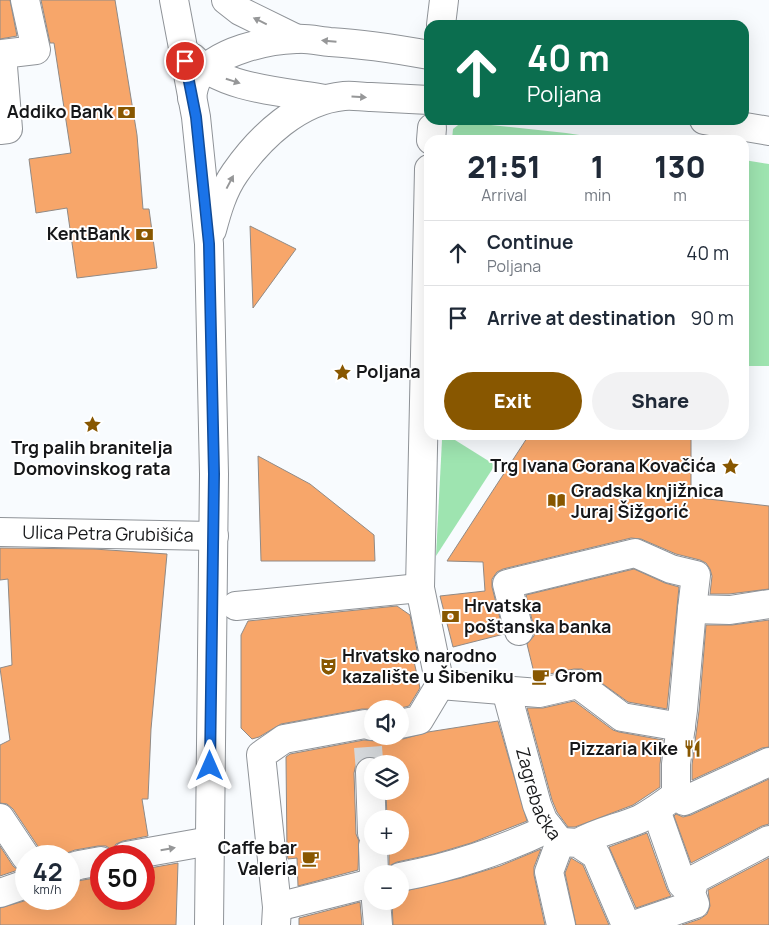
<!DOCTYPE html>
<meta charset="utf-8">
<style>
:root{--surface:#fff;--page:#f2f2f3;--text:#1f2937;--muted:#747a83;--line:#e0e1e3;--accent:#885700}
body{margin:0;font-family:Manrope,sans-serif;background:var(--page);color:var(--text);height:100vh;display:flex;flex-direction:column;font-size:19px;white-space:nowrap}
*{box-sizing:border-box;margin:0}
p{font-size:16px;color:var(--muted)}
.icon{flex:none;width:28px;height:28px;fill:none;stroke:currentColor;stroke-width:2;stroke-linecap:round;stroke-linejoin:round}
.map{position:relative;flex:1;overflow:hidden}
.drawer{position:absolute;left:424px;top:135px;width:325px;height:305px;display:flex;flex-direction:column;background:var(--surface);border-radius:15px;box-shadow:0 5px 20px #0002}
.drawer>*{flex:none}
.hud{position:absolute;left:424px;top:20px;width:325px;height:105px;border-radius:15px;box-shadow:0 5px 20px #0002;background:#0b6e4f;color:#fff;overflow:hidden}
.fabs{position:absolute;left:364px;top:700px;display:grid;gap:10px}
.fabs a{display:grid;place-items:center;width:45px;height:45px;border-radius:50%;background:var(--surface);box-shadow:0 5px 20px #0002;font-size:25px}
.speed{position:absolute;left:15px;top:845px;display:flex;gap:10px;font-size:25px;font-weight:700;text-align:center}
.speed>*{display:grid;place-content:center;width:65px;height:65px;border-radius:50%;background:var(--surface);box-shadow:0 5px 20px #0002;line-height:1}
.speed small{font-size:12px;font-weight:400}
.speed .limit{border:8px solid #d22;background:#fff;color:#111}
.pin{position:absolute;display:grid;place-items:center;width:42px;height:42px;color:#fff;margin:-21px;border:2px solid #fff;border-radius:50%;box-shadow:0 1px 5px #0007}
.me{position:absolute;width:55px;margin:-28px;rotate:0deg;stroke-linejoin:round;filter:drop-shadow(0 0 4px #0008)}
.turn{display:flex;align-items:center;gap:18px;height:105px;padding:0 20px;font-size:22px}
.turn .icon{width:65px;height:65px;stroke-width:2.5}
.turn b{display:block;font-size:35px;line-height:42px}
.eta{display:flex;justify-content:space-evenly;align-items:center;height:85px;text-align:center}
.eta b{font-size:30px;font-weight:800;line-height:35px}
.button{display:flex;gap:10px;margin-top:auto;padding:10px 20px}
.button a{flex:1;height:58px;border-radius:30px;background:var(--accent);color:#fff;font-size:20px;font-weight:800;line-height:58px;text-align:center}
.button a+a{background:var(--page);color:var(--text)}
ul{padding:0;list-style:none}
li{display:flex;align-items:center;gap:15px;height:65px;padding:0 20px;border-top:1px solid var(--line)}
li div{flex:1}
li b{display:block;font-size:19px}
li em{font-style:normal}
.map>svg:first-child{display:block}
</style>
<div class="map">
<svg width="769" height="925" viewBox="0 0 769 925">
<rect width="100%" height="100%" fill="#f8fbfe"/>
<g fill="#9ee4b0">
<path d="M 462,122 L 566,133 L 613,140 L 452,140 L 453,129 Z"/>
<path d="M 744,160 L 769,164 L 769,366 L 744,366 Z"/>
<path d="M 442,440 L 455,440 L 495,465 L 436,556 Z"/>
</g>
<g fill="#f7a66a" stroke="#908a86">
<path d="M 0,0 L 10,0 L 17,36 L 0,39 Z"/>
<path d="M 41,0 L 115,0 L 137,135 L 143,209 L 149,209 L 157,268 L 77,278 L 67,208 L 36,213 L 29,159 L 71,153 L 54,43 L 50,43 Z"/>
<path d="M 250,226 L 296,249 L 253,308 Z"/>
<path d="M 529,435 L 691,435 L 691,497 L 769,506 L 769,589 L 729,594 L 710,594 L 712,576 L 710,569 L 706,563 L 700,560 L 676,554 L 641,539 L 631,538 L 503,569 L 497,572 L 492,579 L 492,587 L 504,634 L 453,647 L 440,596 L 485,591 L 483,562 L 447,561 Z"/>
<path d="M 258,456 L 310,484 L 374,535 L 375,561 L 261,561 Z"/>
<path d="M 0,548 L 94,549 L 167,554 L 151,729 L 148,799 L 142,799 L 148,836 L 123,841 L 116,844 L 112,850 L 106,846 L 98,846 L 75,850 L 59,856 L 42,856 L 39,848 L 13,809 L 7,804 L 0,803 L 0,745 L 10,740 L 0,668 L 12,665 L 8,579 L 0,580 Z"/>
<path d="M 634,569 L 665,583 L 679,587 L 667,709 L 628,702 L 582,669 L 574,669 L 535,677 L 527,644 L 534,636 L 534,628 L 526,595 Z"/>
<path d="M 397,606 L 410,615 L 418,655 L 413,657 L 420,688 L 409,706 L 397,709 L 362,709 L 281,724 L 259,737 L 252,739 L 241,728 L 241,635 L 248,621 Z"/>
<path d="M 769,620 L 769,747 L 762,748 L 692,780 L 692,765 L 699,711 L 706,625 L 732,625 Z"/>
<path d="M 574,701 L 613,730 L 619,732 L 663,740 L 660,764 L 660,787 L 633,805 L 575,827 L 568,827 L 557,812 L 552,800 L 527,708 L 543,708 Z"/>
<path d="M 498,721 L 527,821 L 471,843 L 434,854 L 397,862 L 389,866 L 389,846 L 400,846 L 400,819 L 387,819 L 386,791 L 400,791 L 400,764 L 383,764 L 377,758 L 369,756 L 361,759 L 356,764 L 354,773 L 356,834 L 359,841 L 358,870 L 298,886 L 297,858 L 288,859 L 287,853 L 286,757 L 290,754 L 364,740 L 375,741 L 384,736 L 403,739 L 428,732 Z"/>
<path d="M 769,779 L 769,824 L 762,826 L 691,863 L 674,816 L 676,814 L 683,817 L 691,815 Z"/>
<path d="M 647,833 L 667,889 L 671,896 L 636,908 L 609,847 Z"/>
<path d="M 0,846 L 13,866 L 18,870 L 0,876 Z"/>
<path d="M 541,849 L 534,867 L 534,875 L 545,925 L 393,925 L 392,901 L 400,901 L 400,892 L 461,878 L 500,866 Z"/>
<path d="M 571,858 L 583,865 L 609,925 L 576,925 L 565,873 Z"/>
<path d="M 769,858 L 769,925 L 682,925 L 700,919 L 707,914 L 710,906 L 708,890 Z"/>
<path d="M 178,863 L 176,925 L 0,925 L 0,908 L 31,899 L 69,899 L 69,883 L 83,880 L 101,877 L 101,899 L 144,899 L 144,869 Z"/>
<path d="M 360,902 L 362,925 L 299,925 L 299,918 Z"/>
</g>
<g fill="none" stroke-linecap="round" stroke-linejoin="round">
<path stroke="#d6d9dc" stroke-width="28" stroke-dasharray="28 14" stroke-linecap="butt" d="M 368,747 L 370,772"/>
<defs>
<g id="street">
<path d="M 441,25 L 444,0"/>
<path d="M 0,130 L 8,129 L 2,54 L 36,50 L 25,0"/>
<path d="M 431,140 L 432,128"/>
<path d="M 429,169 L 420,588 L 440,685 L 539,693 L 578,684 L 622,717 L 681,727"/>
<path id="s1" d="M 0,532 L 214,536"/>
<path d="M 236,606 L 420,588"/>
<path d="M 519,631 L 507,584 L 635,553 L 671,569 L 696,575 L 692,609 L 730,610 L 769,604"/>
<path id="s2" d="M 506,690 L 537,805 L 543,820 L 560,842"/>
<path d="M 400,724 L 419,720 L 440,685"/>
<path d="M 370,772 L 372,833"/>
<path d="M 676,795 L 676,764 L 683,710 L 692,609"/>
<path d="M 656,810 L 682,884 L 691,893"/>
<path d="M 0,818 L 26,857"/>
<path d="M 560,842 L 549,872 L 561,925"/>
<path d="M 562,842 L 578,843 L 596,855 L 626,925"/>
<path d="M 578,843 C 597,832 619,828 640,819 C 653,812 664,804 676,795 L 684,801 L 769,762"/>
<path d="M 373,846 L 374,874"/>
<path d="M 126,856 L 210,841"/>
<path d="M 69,868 L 79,865 L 101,861"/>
<path d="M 400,877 C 449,868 504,850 549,828"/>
<path d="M 0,893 L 26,884"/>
<path d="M 376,901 L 378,925"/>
<path d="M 277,907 L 372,883"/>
<path d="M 276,925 L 277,907 L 261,755 L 284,739 L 365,724 L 372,726"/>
<path d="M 634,925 L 695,904 L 691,893 L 695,879 L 769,840"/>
</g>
<g id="secondary">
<path d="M 174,0 L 196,117 L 209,244 L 214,474 L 209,925"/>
<path d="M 226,0 L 240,11 L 297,39"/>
<path d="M 193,58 C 222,89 285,92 325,99"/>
<path d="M 192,98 C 193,91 194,83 199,77 C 215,51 268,40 296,39 C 307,38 319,41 330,42 C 364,44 396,49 429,55"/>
<path d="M 704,120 L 769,131"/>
<path d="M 212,230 C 217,211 223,190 235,173 C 260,137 299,100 344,96 C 353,95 362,97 371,97 C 390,98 410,99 429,100"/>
</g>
</defs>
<use href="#street" stroke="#8f9398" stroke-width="30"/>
<use href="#secondary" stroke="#8f9398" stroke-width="30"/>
<use href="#street" stroke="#fff" stroke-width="28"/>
<use href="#secondary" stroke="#fff" stroke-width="28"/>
</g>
<defs><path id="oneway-solid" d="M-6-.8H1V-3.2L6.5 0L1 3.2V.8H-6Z" transform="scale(1.25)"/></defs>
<g fill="#969798">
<use href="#oneway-solid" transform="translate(260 21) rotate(-154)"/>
<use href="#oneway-solid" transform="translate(329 41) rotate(-175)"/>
<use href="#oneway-solid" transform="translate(233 81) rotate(17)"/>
<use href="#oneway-solid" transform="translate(359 97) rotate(3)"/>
<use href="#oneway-solid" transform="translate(230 182) rotate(-62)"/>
<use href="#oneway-solid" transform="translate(168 849) rotate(-10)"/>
</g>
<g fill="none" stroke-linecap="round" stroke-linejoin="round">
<defs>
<path id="route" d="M 185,61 L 196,117 L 209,244 L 214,474 L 210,766"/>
</defs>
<use href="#route" stroke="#114b97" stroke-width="12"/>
<use href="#route" stroke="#1a73e8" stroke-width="9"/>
</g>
<defs>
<symbol id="bank-bare" viewBox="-9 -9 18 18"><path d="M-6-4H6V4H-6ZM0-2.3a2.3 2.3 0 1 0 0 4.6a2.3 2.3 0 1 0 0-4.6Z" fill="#885700" stroke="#fff" stroke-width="2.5" paint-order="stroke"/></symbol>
<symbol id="sight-bare" viewBox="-9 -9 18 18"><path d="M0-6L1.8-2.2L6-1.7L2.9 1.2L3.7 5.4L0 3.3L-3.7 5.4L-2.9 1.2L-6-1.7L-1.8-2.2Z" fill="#885700" stroke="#fff" stroke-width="2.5" paint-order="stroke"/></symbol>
<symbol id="library-bare" viewBox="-9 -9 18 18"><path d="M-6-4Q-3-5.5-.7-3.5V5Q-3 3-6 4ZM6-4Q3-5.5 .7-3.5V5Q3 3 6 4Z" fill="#885700" stroke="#fff" stroke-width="2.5" paint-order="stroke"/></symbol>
<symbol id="theatre-bare" viewBox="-9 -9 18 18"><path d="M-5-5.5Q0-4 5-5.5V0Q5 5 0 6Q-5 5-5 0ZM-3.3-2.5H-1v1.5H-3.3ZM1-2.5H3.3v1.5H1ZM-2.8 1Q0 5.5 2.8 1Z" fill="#885700" stroke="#fff" stroke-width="2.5" paint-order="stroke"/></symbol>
<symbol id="cafe-bare" viewBox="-9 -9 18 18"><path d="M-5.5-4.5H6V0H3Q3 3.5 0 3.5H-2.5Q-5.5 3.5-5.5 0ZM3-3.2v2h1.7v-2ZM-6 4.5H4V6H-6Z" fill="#885700" stroke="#fff" stroke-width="2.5" paint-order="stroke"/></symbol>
<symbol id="restaurant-bare" viewBox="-9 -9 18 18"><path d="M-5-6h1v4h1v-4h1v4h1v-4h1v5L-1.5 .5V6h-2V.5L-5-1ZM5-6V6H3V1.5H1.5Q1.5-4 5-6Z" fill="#885700" stroke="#fff" stroke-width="2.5" paint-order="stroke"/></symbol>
</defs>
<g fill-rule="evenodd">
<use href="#bank-bare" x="114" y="100" width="25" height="25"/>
<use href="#bank-bare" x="132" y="222" width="25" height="25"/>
<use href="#sight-bare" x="330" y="360" width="25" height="25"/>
<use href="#sight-bare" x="80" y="412" width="25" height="25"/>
<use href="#sight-bare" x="718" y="454" width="25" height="25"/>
<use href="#library-bare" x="544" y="488" width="25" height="25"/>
<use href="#bank-bare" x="438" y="604" width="25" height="25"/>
<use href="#theatre-bare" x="316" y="654" width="25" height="25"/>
<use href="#cafe-bare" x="528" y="664" width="25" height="25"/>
<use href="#restaurant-bare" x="680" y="736" width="25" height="25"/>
<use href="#cafe-bare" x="298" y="846" width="25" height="25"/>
</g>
<g text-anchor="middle" stroke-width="4" stroke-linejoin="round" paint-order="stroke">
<g font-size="18" font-weight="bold" fill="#161719" stroke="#fff" text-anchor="end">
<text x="113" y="118">Addiko Bank</text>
<text x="130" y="240">KentBank</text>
<text x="356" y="378" text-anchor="start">Poljana</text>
<text x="92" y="454" text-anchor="middle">Trg palih branitelja<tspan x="92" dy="21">Domovinskog rata</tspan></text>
<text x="716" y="472">Trg Ivana Gorana Kovačića</text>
<text x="571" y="497" text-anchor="start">Gradska knjižnica<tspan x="571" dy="21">Juraj Šižgorić</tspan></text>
<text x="464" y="612" text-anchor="start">Hrvatska<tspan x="464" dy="21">poštanska banka</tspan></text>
<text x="342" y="662" text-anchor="start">Hrvatsko narodno<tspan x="342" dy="21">kazalište u Šibeniku</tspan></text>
<text x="555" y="682" text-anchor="start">Grom</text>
<text x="678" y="755">Pizzaria Kike</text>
<text x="297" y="854">Caffe bar<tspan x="297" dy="21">Valeria</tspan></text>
</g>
<g font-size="18" fill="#161719" stroke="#fff">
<text dy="6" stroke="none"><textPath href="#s1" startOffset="108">Ulica Petra Grubišića</textPath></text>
<text dy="6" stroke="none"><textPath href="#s2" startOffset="109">Zagrebačka</textPath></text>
</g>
</g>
</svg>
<div class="fabs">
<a><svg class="icon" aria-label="sound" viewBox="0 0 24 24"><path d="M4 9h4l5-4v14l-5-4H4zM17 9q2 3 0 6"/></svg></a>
<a><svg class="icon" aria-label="layers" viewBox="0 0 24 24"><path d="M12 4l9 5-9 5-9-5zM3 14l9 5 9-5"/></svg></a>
<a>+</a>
<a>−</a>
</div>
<div class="speed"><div>42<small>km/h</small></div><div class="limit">50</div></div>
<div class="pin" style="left:185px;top:61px;background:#d93025"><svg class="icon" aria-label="arrive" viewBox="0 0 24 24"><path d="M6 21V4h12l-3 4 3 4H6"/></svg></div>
<svg class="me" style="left:210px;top:766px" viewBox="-20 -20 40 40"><path d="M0-17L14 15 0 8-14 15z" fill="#1a73e8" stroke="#fff" stroke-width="4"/></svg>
<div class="hud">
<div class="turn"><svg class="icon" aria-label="ahead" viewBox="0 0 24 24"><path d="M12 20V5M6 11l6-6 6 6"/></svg><div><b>40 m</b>Poljana</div></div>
</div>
<section class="drawer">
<div class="eta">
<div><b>21:51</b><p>Arrival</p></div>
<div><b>1</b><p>min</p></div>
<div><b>130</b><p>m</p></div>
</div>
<ul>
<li><svg class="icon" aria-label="ahead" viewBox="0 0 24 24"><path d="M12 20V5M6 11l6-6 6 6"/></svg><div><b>Continue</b><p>Poljana</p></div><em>40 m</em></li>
<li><svg class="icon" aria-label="arrive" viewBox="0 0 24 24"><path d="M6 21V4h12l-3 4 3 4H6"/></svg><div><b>Arrive at destination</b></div><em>90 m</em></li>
</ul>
<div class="button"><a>Exit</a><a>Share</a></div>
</section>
</div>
